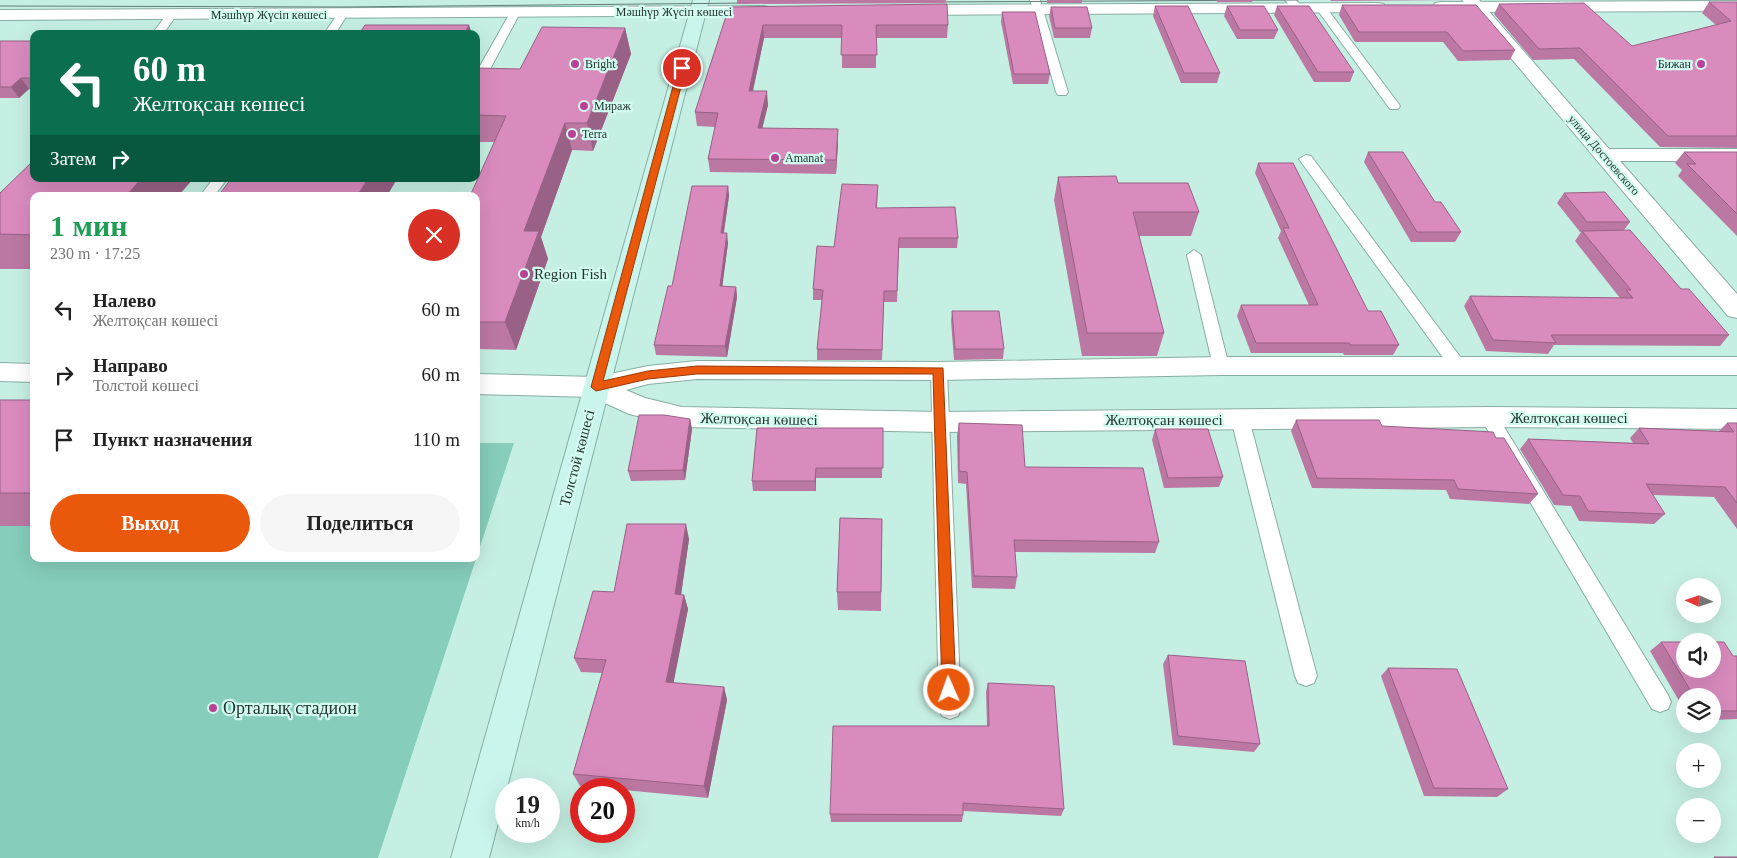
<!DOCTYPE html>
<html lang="ru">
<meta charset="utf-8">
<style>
:root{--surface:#fff;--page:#f6f6f6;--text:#222;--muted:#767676;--accent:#ea580c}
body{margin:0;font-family:"Times New Roman",serif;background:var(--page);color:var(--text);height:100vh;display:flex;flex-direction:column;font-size:19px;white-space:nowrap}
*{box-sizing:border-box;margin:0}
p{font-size:16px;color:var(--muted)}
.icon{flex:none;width:28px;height:28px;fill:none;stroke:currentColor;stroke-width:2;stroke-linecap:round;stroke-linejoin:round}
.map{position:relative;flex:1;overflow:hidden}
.panel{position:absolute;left:30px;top:192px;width:450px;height:370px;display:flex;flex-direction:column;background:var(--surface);border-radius:10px;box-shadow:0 5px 20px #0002}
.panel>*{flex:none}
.hud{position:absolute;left:30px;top:30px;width:450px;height:152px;border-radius:10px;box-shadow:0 5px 20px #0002;background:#0b6e4f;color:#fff;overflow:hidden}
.needle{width:32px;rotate:273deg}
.controls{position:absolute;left:1676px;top:578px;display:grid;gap:10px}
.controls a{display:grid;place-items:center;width:45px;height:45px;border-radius:50%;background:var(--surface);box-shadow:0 5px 20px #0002;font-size:25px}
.speed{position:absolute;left:495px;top:778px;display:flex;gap:10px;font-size:25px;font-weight:700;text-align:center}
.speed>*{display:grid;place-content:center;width:65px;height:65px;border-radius:50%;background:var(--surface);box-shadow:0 5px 20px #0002;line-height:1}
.speed small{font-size:12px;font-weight:400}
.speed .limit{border:8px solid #d22;background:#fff;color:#111}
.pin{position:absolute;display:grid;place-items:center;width:42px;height:42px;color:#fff;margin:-21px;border:2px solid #fff;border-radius:50%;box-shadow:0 1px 5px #0007}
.me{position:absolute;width:55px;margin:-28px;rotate:358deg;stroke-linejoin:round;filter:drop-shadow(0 0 4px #0008)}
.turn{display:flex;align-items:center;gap:18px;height:105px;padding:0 20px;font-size:22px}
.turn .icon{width:65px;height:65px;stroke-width:2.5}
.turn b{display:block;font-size:35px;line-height:42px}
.then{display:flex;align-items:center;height:48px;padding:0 20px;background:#0003;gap:10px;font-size:19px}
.round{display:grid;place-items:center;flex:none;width:52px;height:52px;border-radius:26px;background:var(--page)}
.headline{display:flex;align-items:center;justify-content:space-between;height:85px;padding:0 20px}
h1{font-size:30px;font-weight:700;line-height:38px;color:#1e9e55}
.button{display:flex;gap:10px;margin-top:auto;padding:10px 20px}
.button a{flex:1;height:58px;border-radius:30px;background:var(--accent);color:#fff;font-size:20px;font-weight:700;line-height:58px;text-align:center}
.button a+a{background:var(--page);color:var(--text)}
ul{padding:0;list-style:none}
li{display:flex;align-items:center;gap:15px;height:65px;padding:0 20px}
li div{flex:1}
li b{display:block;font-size:19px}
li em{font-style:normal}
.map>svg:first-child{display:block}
</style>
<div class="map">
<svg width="1737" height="858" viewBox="0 0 1737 858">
<rect width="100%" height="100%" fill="#c6efe3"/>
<path fill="#86cdbb" d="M 0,440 L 34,440 L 34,559 L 476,559 L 476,443 L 514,443 L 378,858 L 0,858 Z"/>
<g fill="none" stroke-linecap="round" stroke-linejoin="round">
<defs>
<g id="service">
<path d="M 1030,0 L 1040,0 L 1068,92 L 1066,95 L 1058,95 L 1056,92 Z"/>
<path d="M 1285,0 L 1296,0 L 1303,8 L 1302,10 L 1294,10 Z"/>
<path d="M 1321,5 L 1325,6 L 1398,103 L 1400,106 L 1398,109 L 1390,109 L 1316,8 Z"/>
<path d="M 515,10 L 520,13 L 482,84 L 476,88 L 476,73 L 510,13 Z"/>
<path d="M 343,11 L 348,14 L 335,34 L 324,34 L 339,12 Z"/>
<path d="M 171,13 L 176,16 L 163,34 L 152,34 L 167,14 Z"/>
<path d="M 1306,155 L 1311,156 L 1464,362 L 1466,366 L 1464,370 L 1452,370 L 1299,159 Z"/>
<path d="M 213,179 L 227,179 L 214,196 L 200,196 Z"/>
<path d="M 1194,250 L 1201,255 L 1229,366 L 1227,370 L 1215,370 L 1213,366 L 1187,255 Z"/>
<path d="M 939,365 L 945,367 L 947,371 L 961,709 L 958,716 L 950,719 L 942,716 L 939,709 L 931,371 L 933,367 Z"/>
<path d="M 1489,411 L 1495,412 L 1668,695 L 1671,702 L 1668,709 L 1660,712 L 1652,709 L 1480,417 L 1483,412 Z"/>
<path d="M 1240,413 L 1246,414 L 1249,419 L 1317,676 L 1314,683 L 1306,686 L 1298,683 L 1295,676 L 1231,419 L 1234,414 Z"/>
</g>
<g id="minor">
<path d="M 1462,0 L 1479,0 L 1609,149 L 1737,149 L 1737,161 L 1620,161 L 1737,294 L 1737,318 L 1728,316 Z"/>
<path d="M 1221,357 L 1737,357 L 1737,375 L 1221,375 L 939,380 L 697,379 L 648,384 L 626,390 L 645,398 L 682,407 L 940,412 L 1489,407 L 1737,409 L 1737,429 L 1489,427 L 940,432 L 682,427 L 629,414 L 592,397 L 476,394 L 476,374 L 596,377 L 648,366 L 697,361 L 939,362 Z"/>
<path d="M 0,363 L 34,364 L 34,382 L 0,381 Z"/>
</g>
<g id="tertiary">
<path d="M 1737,1 L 1737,11 L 1441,12 L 1435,11 L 1433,7 L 1435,3 L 1441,2 Z"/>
<path d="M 1378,3 L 1384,4 L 1387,8 L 1384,12 L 909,15 L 903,14 L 900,10 L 903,6 L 909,5 Z"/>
<path d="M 763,6 L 769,7 L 772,11 L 769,15 L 0,20 L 0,10 Z"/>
</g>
<path id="secondary" d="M 693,0 L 709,0 L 489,858 L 451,858 Z"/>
</defs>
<use href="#service" stroke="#87aea3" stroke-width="2"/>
<use href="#minor" stroke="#87aea3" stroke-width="2"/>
<use href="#tertiary" stroke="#87aea3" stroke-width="2"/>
<use href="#secondary" stroke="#87aea3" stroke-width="2"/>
<use href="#service" fill="#fff" fill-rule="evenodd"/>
<use href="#minor" fill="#fff" fill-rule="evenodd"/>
<use href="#tertiary" fill="#fff" fill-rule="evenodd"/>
<use href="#secondary" fill="#caf5ec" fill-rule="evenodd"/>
<g stroke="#637c75" stroke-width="1">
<path d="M 932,2 L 1298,0"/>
<path d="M 0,6 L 344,7 L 750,3"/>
</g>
</g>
<g fill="#bb78a3">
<path d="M 737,0 L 946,0 L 945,3 L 737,4 Z"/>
<rect x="1047" y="0" width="35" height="3"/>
<path d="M 1216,0 L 1253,0 L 1252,2 L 1217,2 Z"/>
<path d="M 1330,0 L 1461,0 L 1331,1 Z"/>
<path d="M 1709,2 L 1737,2 L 1737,148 L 1660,147 L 1574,59 L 1533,60 L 1494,14 L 1499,4 L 1632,46 L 1716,25 L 1702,13 Z"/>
<path d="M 1342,5 L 1515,50 L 1510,60 L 1458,61 L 1443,42 L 1355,42 L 1339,15 Z"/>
<path d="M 1155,6 L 1220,73 L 1217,83 L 1181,83 L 1153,16 Z"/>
<path d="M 1227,6 L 1278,30 L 1274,39 L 1237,39 L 1224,16 Z"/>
<path d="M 1277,6 L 1354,72 L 1350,82 L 1314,82 L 1274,15 Z"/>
<path d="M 729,7 L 948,25 L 947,38 L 876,38 L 876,68 L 842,68 L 842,38 L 764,38 L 753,91 L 768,105 L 762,128 L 838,143 L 836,174 L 710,172 L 708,159 L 715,127 L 697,126 L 695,112 Z"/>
<path d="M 1051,7 L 1092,28 L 1090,38 L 1054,38 L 1049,16 Z"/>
<path d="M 1002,12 L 1050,74 L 1048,84 L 1013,84 L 1001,22 Z"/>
<path d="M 625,28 L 631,54 L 593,151 L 572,150 L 541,237 L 548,259 L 516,350 L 476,349 L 476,196 L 494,142 L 476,142 L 476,68 L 520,69 Z"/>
<path d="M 0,41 L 34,41 L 34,89 L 29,89 L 19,98 L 0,98 Z"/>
<path d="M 1368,152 L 1435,202 L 1461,232 L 1455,242 L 1411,242 L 1364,162 Z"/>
<path d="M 1684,152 L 1737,152 L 1737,236 L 1678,176 L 1682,170 L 1675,163 Z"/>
<path d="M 1258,163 L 1368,311 L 1399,345 L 1393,355 L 1344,355 L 1343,353 L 1251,353 L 1237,316 L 1241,305 L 1309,305 L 1278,238 L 1281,231 L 1255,173 Z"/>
<path d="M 1058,177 L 1118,183 L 1199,212 L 1191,236 L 1139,236 L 1164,333 L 1157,356 L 1082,356 L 1054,200 Z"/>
<path d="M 34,179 L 193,179 L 178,196 L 34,196 L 34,269 L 0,269 L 0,193 Z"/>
<path d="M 878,185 L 877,208 L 958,238 L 957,248 L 899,248 L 897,302 L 884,302 L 882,360 L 817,360 L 817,349 L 822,300 L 813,300 L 813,289 L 834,247 Z"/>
<path d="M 728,186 L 729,196 L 724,233 L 728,243 L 722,286 L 736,287 L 737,297 L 727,357 L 656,355 L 654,345 L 672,286 Z"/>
<path d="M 1564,193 L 1630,222 L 1624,230 L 1681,289 L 1729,335 L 1720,346 L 1554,345 L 1548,354 L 1486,351 L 1464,306 L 1470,296 L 1620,298 L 1575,241 L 1581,232 L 1580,232 L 1557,203 Z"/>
<path d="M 952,311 L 1004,349 L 1003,359 L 954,360 L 951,321 Z"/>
<rect x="0" y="400" width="34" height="126"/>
<path d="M 690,419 L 692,429 L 685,480 L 631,481 L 628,471 Z"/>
<path d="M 1296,420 L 1382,426 L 1496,438 L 1538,494 L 1529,504 L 1450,499 L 1446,490 L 1312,488 L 1291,431 Z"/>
<path d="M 959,423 L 1025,467 L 1159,542 L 1155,553 L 1015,552 L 1017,577 L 1015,589 L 972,588 L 966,484 L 958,483 L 957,435 Z"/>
<path d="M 1727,423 L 1737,423 L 1737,529 L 1714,497 L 1653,495 L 1665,514 L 1654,524 L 1579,521 L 1571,506 L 1554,505 L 1520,449 L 1528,439 L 1633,443 L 1630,438 L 1639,428 L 1719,431 Z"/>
<path d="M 883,428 L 882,478 L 816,478 L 816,491 L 753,491 L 752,481 Z"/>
<path d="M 1155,429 L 1223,477 L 1219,487 L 1164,488 L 1152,440 Z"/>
<path d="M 882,519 L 881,611 L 838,610 L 837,592 Z"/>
<path d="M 689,539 L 681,595 L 684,595 L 688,609 L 673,683 L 724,687 L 727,700 L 708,798 L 624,790 L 624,789 L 611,789 L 580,786 L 573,774 L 602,673 L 581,672 L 574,658 L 614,592 Z"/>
<path d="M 1661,642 L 1733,656 L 1737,656 L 1737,719 L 1712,720 L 1712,696 L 1685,696 L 1685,711 L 1650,651 Z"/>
<path d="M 1168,655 L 1260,744 L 1254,752 L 1173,745 L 1163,664 Z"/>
<path d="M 1388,668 L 1508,789 L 1497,797 L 1424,796 L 1381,676 Z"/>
<path d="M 988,683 L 1064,809 L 1061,816 L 963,811 L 963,815 L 962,822 L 831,822 L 830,814 L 987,726 L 986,692 Z"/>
</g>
<g fill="#986185">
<path d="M 469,25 L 472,34 L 464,34 Z"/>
<path d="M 763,25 L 764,38 L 750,104 L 749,91 Z"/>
<path d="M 625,28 L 631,54 L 593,151 L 587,123 Z"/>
<path d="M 21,78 L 29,89 L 19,98 L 11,87 Z"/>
<path d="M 767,91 L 768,105 L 759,142 L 758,128 Z"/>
<path d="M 565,123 L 572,150 L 541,237 L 548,259 L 516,350 L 505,322 L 524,231 Z"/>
<path d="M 838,129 L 838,143 L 836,174 L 836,160 Z"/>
<path d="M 141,179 L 193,179 L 178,196 L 126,196 Z"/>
<path d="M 368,179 L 397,179 L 387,196 L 357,196 Z"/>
<path d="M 728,186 L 729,196 L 722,243 L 721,233 Z"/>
<path d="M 727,233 L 728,243 L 721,297 L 720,286 Z"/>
<path d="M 736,287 L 737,297 L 727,357 L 725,346 Z"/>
<path d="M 690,419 L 692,429 L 685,480 L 683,470 Z"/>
<path d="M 816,468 L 816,491 L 815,481 Z"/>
<path d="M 686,524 L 689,539 L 679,609 L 675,594 Z"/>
<path d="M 684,595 L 688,609 L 671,696 L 666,682 Z"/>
<path d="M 724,687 L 727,700 L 708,798 L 704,786 Z"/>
</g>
<g fill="#d98bbe" stroke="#986185">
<path d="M 1709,2 L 1737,2 L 1737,136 L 1668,136 L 1580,48 L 1539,49 L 1499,4 L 1584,3 L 1632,46 L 1731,21 Z"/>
<path d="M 947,4 L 948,25 L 876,25 L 877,55 L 841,55 L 842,25 L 763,25 L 749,91 L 767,91 L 758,128 L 838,129 L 836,160 L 708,159 L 718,113 L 695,112 L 729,7 Z"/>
<path d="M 1342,5 L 1476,5 L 1515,50 L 1463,51 L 1447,32 L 1359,32 Z"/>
<path d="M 1155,6 L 1188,6 L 1220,73 L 1184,73 Z"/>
<path d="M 1227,6 L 1264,6 L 1278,30 L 1240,30 Z"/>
<path d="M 1277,6 L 1309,6 L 1354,72 L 1318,72 Z"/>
<path d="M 1051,7 L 1087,7 L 1092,28 L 1055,28 Z"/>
<path d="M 1002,12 L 1035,12 L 1050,74 L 1014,74 Z"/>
<path d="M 365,25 L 469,25 L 464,34 L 359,34 Z"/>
<path d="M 542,27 L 625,28 L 587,123 L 565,123 L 524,231 L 539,231 L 505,322 L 476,322 L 476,196 L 470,196 L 506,116 L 476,115 L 476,68 L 520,69 Z"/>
<path d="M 0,41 L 34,41 L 34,78 L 21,78 L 11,87 L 0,87 Z"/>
<path d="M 1368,152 L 1403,152 L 1435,202 L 1441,202 L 1461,232 L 1417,232 Z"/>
<path d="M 1684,152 L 1737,152 L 1737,214 L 1687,164 L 1696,164 Z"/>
<path d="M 34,160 L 34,179 L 141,179 L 126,196 L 34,196 L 34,235 L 0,234 L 0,193 Z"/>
<path d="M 1258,163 L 1293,163 L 1368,311 L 1381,311 L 1399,345 L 1350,345 L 1349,343 L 1256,343 L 1241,305 L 1318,305 L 1283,228 L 1289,228 Z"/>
<path d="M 1116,176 L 1118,183 L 1188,183 L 1199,212 L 1133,212 L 1164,333 L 1087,333 L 1058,177 Z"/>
<path d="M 231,179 L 368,179 L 357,196 L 218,196 Z"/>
<path d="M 842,184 L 878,185 L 876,208 L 955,207 L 958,238 L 899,238 L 897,291 L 884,291 L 882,350 L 817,349 L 823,290 L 813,289 L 817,246 L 834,247 Z"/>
<path d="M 692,186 L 728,186 L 721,233 L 727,233 L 720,286 L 736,287 L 725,346 L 654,345 L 668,286 L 672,286 Z"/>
<path d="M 1605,192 L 1630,222 L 1587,222 L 1564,193 Z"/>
<path d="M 1630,230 L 1681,289 L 1689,289 L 1729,335 L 1551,335 L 1556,343 L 1493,340 L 1470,296 L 1633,298 L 1626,290 L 1631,290 L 1582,231 Z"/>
<path d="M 952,311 L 999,311 L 1004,349 L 955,349 Z"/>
<rect x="0" y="400" width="34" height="93"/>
<path d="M 639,415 L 664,415 L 690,419 L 683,470 L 628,471 Z"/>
<path d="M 1296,420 L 1379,420 L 1382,426 L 1493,432 L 1496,438 L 1504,438 L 1538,494 L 1458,489 L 1454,480 L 1317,478 Z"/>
<path d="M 959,423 L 1022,425 L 1025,467 L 1143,468 L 1159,542 L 1014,540 L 1017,577 L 974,576 L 967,472 L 959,471 Z"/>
<path d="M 1727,423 L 1737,423 L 1737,503 L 1725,487 L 1646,484 L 1665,514 L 1588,511 L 1580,496 L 1563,495 L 1528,439 L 1649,444 L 1639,428 L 1734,432 Z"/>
<path d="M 757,428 L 883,428 L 883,468 L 816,468 L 815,481 L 752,481 Z"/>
<path d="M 1155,429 L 1208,429 L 1223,477 L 1168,478 Z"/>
<path d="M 840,518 L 882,519 L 881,592 L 837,592 Z"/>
<path d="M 627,524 L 686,524 L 675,594 L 684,595 L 666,682 L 724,687 L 704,786 L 573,774 L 606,660 L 574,658 L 593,591 L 614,592 Z"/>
<path d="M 1661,642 L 1685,642 L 1685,669 L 1712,669 L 1712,642 L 1724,642 L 1733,656 L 1737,656 L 1737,711 L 1712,711 L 1712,696 L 1694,696 Z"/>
<path d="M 1168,655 L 1245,661 L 1260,744 L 1178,736 Z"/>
<path d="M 1388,668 L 1457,669 L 1508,789 L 1434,788 Z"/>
<path d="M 988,683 L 1054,686 L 1064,809 L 963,803 L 963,815 L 830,814 L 833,726 L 989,726 Z"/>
<path d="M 1714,857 L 1737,857 L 1737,858 L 1715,858 Z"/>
</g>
<path fill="#ea580c" stroke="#983908" d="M 682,66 L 686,68 L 603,381 L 648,371 L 697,366 L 943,368 L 956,690 L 954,694 L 949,696 L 944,694 L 942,690 L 933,374 L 697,374 L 648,379 L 596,391 L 591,387 L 678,68 Z"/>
<g fill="#b94297" stroke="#d3fcf0" stroke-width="2">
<circle cx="575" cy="64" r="5"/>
<circle cx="1701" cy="64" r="5"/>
<circle cx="584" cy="106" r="5"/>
<circle cx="572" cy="134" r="5"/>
<circle cx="775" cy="158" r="5"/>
<circle cx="524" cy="274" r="5"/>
<circle cx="213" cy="708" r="5"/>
</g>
<g text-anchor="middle" stroke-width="4.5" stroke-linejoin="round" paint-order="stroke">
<g font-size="12" fill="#253430" stroke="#d3fcf0">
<text x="674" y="16">Мәшһүр Жүсіп көшесі</text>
<text x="269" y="19">Мәшһүр Жүсіп көшесі</text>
<text transform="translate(1604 155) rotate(49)" y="4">улица Достоевского</text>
</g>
<g font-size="12" fill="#253430" stroke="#d3fcf0" text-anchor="start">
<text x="585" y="68">Bright</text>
<text x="1691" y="68" text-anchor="end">Бижан</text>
<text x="594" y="110">Мираж</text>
<text x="582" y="138">Terra</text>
<text x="785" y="162">Amanat</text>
</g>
<g font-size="15" fill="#253430" stroke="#d3fcf0" text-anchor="start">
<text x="534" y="279">Region Fish</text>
</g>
<g font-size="15" fill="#253430" stroke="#d3fcf0">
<text x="1569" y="423">Желтоқсан көшесі</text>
<text transform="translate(759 419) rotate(1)" y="5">Желтоқсан көшесі</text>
<text x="1164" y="425">Желтоқсан көшесі</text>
<text transform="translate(577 458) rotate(-75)" y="5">Толстой көшесі</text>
</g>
<g font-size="18" fill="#253430" stroke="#d3fcf0" text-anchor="start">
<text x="223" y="714">Орталық стадион</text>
</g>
</g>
</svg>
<div class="controls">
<a><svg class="needle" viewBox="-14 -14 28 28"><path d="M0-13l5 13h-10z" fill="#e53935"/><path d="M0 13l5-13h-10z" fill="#767676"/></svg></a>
<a><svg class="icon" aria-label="sound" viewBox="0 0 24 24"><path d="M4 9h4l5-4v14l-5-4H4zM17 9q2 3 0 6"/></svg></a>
<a><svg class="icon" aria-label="layers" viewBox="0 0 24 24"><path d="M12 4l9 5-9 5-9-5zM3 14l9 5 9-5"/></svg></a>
<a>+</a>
<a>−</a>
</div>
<div class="speed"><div>19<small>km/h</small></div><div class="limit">20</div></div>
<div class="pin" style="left:682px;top:68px;background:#d93025"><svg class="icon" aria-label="arrive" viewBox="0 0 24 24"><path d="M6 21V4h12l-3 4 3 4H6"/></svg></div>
<svg class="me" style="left:949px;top:690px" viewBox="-20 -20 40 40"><circle r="17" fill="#ea580c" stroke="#fff" stroke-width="3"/><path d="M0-11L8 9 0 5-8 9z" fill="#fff"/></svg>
<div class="hud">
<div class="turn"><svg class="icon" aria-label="left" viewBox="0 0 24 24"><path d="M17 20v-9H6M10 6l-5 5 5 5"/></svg><div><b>60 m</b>Желтоқсан көшесі</div></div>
<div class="then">Затем<svg class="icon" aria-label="right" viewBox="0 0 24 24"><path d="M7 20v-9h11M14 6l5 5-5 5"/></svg></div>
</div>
<section class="panel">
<div class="headline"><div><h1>1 мин</h1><p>230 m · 17:25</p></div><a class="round" style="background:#d93025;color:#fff"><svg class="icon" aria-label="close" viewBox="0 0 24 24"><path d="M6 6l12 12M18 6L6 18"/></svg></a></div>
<ul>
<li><svg class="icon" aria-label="left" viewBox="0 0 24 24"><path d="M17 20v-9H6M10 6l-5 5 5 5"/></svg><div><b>Налево</b><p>Желтоқсан көшесі</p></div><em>60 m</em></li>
<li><svg class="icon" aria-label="right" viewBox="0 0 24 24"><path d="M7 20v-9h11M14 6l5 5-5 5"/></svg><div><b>Направо</b><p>Толстой көшесі</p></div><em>60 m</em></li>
<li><svg class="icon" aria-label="arrive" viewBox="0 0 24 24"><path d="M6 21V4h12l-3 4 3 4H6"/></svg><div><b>Пункт назначения</b></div><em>110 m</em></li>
</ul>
<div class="button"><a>Выход</a><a>Поделиться</a></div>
</section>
</div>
